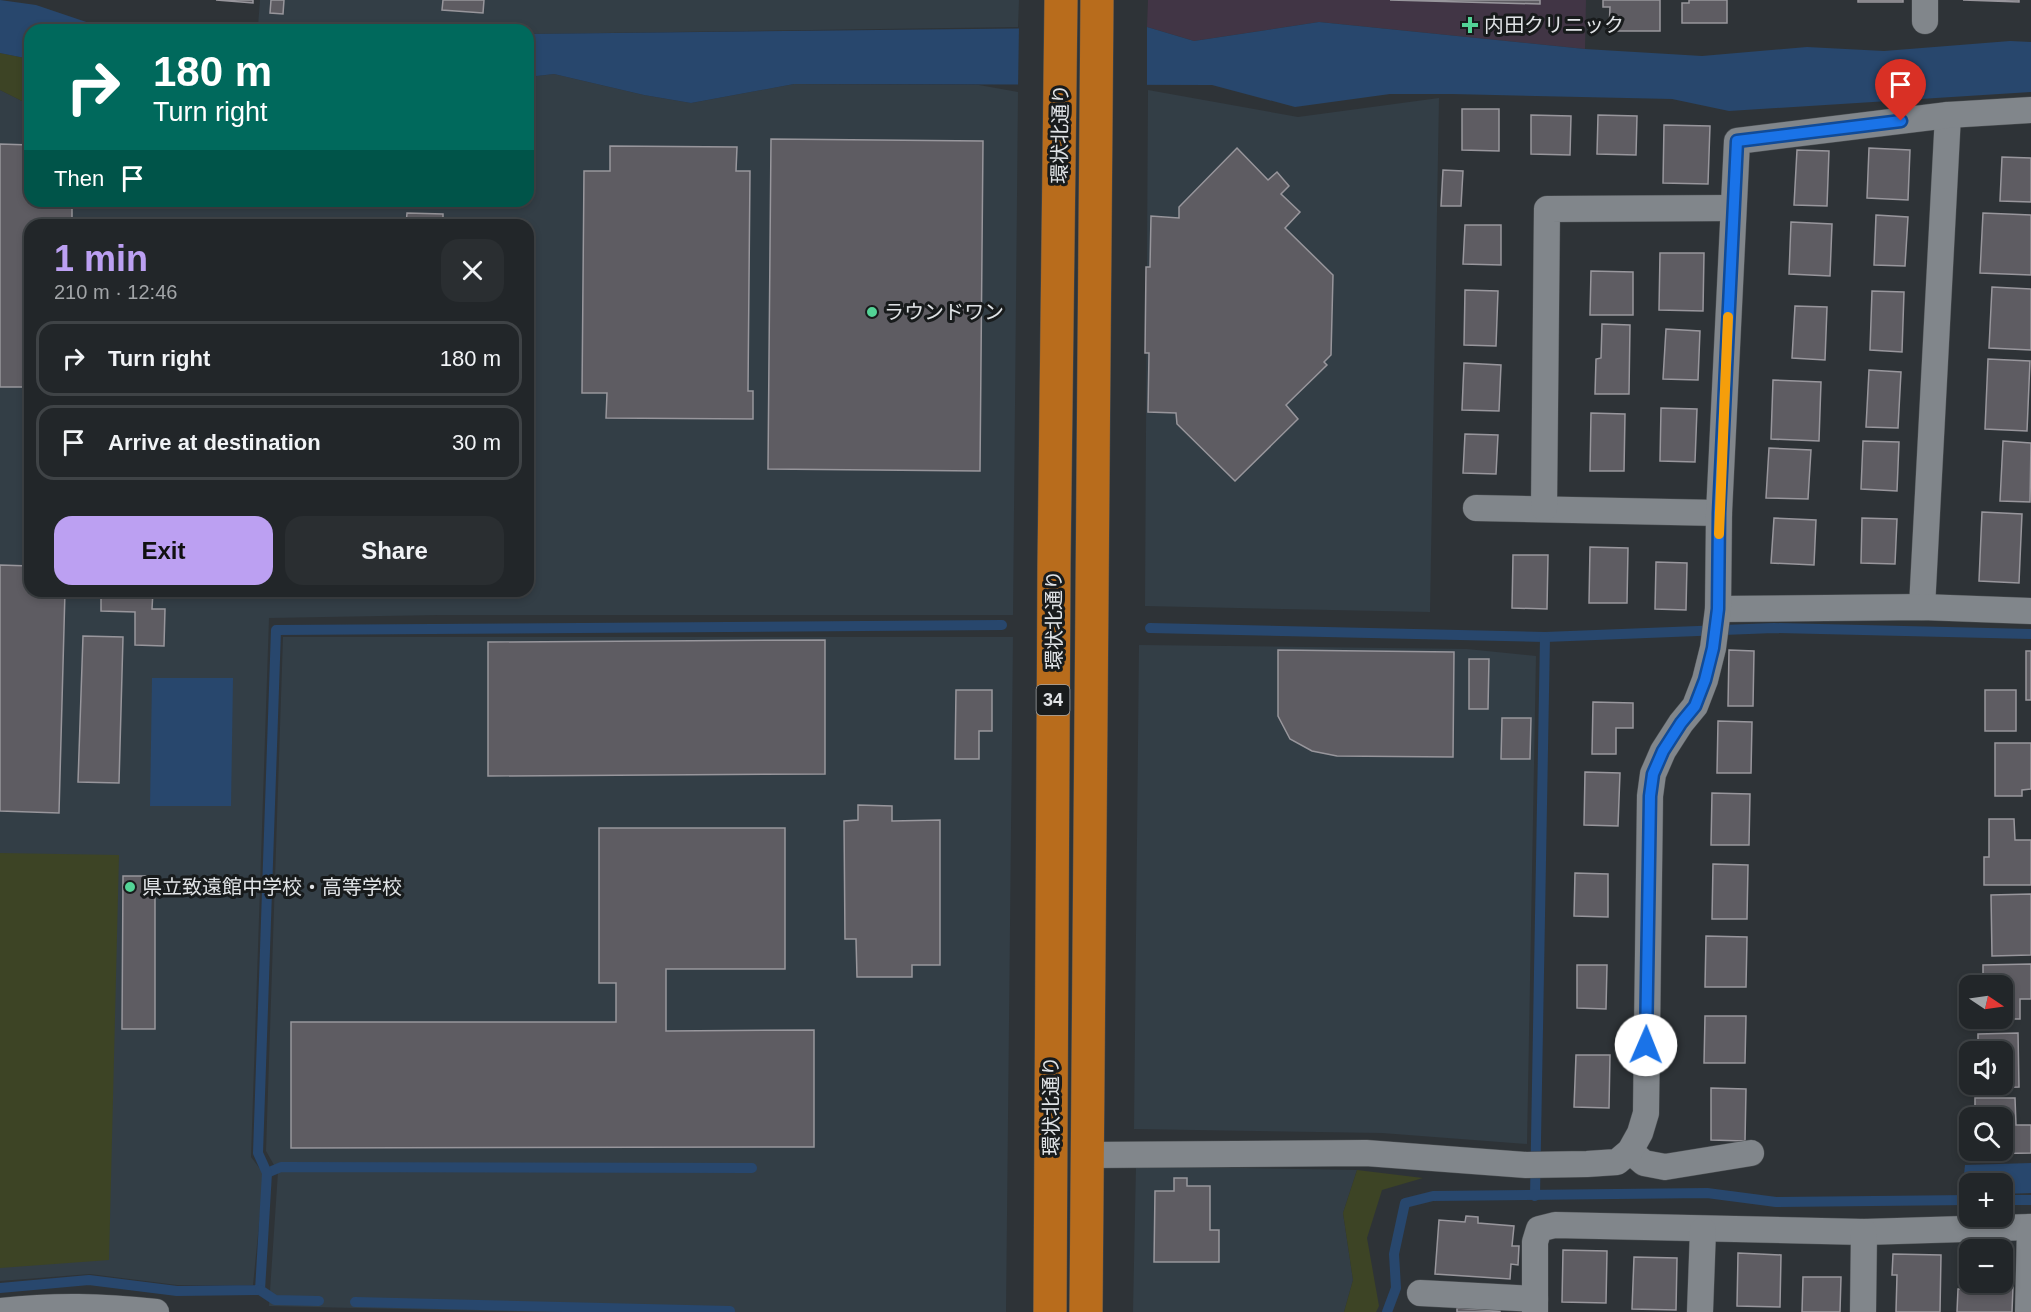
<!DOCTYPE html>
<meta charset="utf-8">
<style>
:root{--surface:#222629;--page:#2a2e31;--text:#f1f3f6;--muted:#a2a5a8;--line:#3f4346;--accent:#bca0f2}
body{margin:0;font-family:Helvetica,"Noto Sans JP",sans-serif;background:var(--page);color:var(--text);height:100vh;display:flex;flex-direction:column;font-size:22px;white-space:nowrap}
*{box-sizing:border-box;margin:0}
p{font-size:20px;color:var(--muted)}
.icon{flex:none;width:33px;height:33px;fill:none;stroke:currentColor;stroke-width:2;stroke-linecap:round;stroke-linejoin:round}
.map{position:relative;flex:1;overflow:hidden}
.panel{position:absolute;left:24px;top:219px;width:510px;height:378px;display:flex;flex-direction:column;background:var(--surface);border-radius:18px;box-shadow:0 3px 9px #0003,0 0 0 2px var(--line)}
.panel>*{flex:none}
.guide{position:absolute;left:24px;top:24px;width:510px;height:183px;border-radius:18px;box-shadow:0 3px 9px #0003,0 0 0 2px var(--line);background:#00695c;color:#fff;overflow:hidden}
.needle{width:39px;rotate:103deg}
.buttons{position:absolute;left:1959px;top:975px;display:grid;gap:12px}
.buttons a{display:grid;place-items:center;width:54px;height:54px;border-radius:12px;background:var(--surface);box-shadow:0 3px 9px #0003,0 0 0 2px var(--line);font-size:30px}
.pin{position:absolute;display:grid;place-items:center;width:51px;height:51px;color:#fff;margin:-62px -26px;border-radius:50% 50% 50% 0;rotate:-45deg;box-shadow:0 0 6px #0007}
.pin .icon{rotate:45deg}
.me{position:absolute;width:66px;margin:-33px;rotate:1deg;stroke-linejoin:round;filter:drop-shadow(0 0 4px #0008)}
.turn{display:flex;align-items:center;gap:21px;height:126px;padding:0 30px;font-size:27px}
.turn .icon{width:78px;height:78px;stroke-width:2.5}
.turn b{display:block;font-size:42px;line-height:51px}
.then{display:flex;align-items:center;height:57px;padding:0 30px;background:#0003;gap:12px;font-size:22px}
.round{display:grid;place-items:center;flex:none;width:63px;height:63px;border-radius:18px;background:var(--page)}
.summary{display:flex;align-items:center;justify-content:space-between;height:102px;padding:0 30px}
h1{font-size:36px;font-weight:700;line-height:45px;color:var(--accent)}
.primary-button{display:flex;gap:12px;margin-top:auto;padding:12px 30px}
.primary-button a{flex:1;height:69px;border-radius:18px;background:var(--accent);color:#111;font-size:24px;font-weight:700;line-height:69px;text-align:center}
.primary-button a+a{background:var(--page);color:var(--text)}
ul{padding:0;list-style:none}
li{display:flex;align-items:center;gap:18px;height:75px;margin:0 12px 9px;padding:0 18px;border:3px solid var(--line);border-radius:18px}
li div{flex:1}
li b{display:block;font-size:22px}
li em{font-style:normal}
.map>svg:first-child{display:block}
</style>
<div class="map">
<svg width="2031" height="1312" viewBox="0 0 2031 1312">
<rect width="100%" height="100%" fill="#2e3337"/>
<g fill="#333e46" fill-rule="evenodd">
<path d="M 260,0 L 1019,0 L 1018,27 L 528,34 L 528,30 L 332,30 L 258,26 Z"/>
<path d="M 554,74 L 644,95 L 691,103 L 794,84 L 979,85 L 1018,92 L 1013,615 L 438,615 L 269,618 L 251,1157 L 264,1174 L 253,1285 L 177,1285 L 90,1274 L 0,1281 L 0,90 L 30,105 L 30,201 L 528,201 L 528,77 ZM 30,225 L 528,225 L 528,591 L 30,591 Z"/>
<path d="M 1148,90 L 1298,117 L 1439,98 L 1430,612 L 1145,606 Z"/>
<path d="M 283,637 L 1013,637 L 1006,1312 L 534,1312 L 269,1306 L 278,1172 L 266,1151 Z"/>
<path d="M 1139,645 L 1467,649 L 1536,656 L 1527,1144 L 1382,1133 L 1134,1129 Z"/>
<path d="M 1136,1166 L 1357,1170 L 1343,1213 L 1353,1280 L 1344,1312 L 1133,1312 Z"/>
</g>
<path fill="#413545" d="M 1148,0 L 1586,0 L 1585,49 L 1319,22 L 1194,41 L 1147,27 Z"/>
<g fill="#3d4425">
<path d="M 0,53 L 30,59 L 30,105 L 0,90 Z"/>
<path d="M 0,853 L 119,855 L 109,1260 L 0,1268 Z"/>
<path d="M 1357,1170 L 1423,1178 L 1382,1190 L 1367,1238 L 1379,1306 L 1376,1312 L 1344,1312 L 1353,1280 L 1343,1213 Z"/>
</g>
<g fill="#28476d">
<path d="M 0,0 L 36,5 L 110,30 L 30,30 L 30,59 L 0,53 Z"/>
<path d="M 1319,22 L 1585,49 L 1702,56 L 1807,47 L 1884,51 L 2010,41 L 2031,42 L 2031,92 L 1729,111 L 1672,99 L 1452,94 L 1390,94 L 1295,107 L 1212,85 L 794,84 L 691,103 L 644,95 L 554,74 L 528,77 L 528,34 L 1147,27 L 1194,41 Z"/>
<path d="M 152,678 L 233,678 L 231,806 L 150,806 Z"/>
<path d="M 2031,1163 L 2031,1193 L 2003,1194 L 2002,1184 L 1970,1184 L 1969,1194 L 1962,1195 L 1965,1165 Z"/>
</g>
<path fill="#2e3337" d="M 1019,24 L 1147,24 L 1147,88 L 1018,88 Z"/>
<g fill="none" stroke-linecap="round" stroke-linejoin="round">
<g stroke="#28476d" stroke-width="10">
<path d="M 1150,628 L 1545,637 L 1774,628 L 2031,634"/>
<path d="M 267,1173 L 281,1167 L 752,1168"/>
<path d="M 1535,1196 L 1545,637"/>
<path d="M 2002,1200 L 2031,1200"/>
<path d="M 0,1288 L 89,1280 L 177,1291 L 260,1290 L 267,1173 L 258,1153 L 276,630 L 1002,625"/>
<path d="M 260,1290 L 275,1300 L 319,1301"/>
<path d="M 355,1302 L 730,1311"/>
<path d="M 1387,1312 L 1396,1288 L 1394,1254 L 1405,1203 L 1433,1196 L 1707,1193 L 1776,1202 L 1970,1200"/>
</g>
</g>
<g fill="#5e5c62" stroke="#98969c" stroke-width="1.5">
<path d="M 216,0 L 253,0 L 253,3 Z"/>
<path d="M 271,0 L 284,0 L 283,14 L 270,13 Z"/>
<path d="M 443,0 L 484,0 L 483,13 L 442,10 Z"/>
<path d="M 1390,0 L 1540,0 L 1540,4 Z"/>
<path d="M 1603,0 L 1660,0 L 1660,31 L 1609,31 L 1610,7 L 1603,7 Z"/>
<path d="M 1689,0 L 1727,0 L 1727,23 L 1682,23 L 1682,3 L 1689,3 Z"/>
<rect x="1858" y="0" width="45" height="2"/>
<path d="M 1963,0 L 2019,0 L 2019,2 Z"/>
<path d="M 1462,109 L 1499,109 L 1499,151 L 1462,150 Z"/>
<path d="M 1531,115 L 1571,116 L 1570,155 L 1531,154 Z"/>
<path d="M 1598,115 L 1637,116 L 1636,155 L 1597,154 Z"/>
<path d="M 1664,125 L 1710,126 L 1708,184 L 1663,183 Z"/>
<path d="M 771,139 L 983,141 L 980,471 L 768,469 Z"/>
<path d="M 0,144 L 30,145 L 30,201 L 72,201 L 72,225 L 30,225 L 30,387 L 0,387 Z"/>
<path d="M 610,146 L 737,147 L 736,171 L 750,171 L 748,391 L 753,391 L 753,419 L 606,418 L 607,393 L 582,393 L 584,171 L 610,171 Z"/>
<path d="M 1237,148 L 1268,180 L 1277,172 L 1289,186 L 1281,194 L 1300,212 L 1285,228 L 1333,275 L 1331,355 L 1324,362 L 1327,365 L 1286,405 L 1298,419 L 1235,481 L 1177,424 L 1176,413 L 1148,412 L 1149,353 L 1145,353 L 1146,267 L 1150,267 L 1151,216 L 1179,218 L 1179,207 Z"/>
<path d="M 1869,148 L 1910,150 L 1908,200 L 1867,198 Z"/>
<path d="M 1797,150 L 1829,151 L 1827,206 L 1794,205 Z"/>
<path d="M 2002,157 L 2031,158 L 2031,202 L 2000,201 Z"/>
<path d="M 1443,170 L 1463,171 L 1461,206 L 1441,206 Z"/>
<path d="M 407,201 L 444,201 L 444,207 L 407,206 Z"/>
<path d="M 407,213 L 443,214 L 443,225 L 406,225 Z"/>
<path d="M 1983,213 L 2031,215 L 2031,275 L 1980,273 Z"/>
<path d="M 1876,215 L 1908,217 L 1905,266 L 1874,265 Z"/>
<path d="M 1791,222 L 1832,224 L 1830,276 L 1789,274 Z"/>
<path d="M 1465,225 L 1501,225 L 1501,265 L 1463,264 Z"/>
<path d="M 1660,253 L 1704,253 L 1703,311 L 1659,310 Z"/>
<path d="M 1591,271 L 1633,272 L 1633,315 L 1590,315 Z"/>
<path d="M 1992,287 L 2031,289 L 2031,350 L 1989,348 Z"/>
<path d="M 1465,290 L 1498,291 L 1496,346 L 1464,345 Z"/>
<path d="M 1872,291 L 1904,292 L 1902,352 L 1870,350 Z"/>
<path d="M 1795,306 L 1827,307 L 1825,360 L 1792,358 Z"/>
<path d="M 1602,324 L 1630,325 L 1629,394 L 1595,394 L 1596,359 L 1601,358 Z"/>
<path d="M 1666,329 L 1700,331 L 1698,380 L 1663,379 Z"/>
<path d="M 1988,359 L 2030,361 L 2027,431 L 1985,429 Z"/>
<path d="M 1464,363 L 1501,365 L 1499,411 L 1462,410 Z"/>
<path d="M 1869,370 L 1901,372 L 1898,428 L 1866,427 Z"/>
<path d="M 1773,380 L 1821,382 L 1819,441 L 1771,439 Z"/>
<path d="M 1661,408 L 1697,409 L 1695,462 L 1660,461 Z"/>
<path d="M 1591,413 L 1625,414 L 1624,471 L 1590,471 Z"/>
<path d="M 1465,434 L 1498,435 L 1496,474 L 1463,473 Z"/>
<path d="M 1863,441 L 1899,442 L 1897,491 L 1861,489 Z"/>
<path d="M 2003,441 L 2031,443 L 2030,502 L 2000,501 Z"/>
<path d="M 1769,448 L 1811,450 L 1808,499 L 1766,498 Z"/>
<path d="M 1982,512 L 2022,514 L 2019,583 L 1979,581 Z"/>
<path d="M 1774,518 L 1816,520 L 1814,565 L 1771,563 Z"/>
<path d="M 1862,518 L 1897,519 L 1895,564 L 1861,563 Z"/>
<path d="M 1590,547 L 1628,548 L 1627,603 L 1589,603 Z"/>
<path d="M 1513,555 L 1548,555 L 1547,609 L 1512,608 Z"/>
<path d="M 1656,562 L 1687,563 L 1686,610 L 1655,609 Z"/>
<path d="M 0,565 L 30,566 L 30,591 L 65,591 L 59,813 L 0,811 Z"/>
<path d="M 93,591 L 153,591 L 152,609 L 165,609 L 164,646 L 135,645 L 135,612 L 101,611 L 101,594 L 93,593 Z"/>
<path d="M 83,636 L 123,637 L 119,783 L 78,782 Z"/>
<path d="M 825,640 L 825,774 L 488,776 L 488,642 Z"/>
<path d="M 1278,650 L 1454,652 L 1453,757 L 1337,756 L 1312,751 L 1290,739 L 1278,716 Z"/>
<path d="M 1729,650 L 1754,651 L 1753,706 L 1728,706 Z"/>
<rect x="2026" y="651" width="5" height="49"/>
<path d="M 1469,659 L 1489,659 L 1488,709 L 1469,709 Z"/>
<path d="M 956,690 L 992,690 L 992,731 L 979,731 L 979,759 L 955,759 Z"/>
<rect x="1985" y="690" width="31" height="41"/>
<path d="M 1593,702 L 1633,703 L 1633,728 L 1616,728 L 1616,754 L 1592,754 Z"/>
<path d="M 1502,718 L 1531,718 L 1530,759 L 1501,759 Z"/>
<path d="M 1718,721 L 1752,722 L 1751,773 L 1717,773 Z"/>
<path d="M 1995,743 L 2031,743 L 2031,789 L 2022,790 L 2022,796 L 1995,796 Z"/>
<path d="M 1585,772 L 1620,773 L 1618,826 L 1584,825 Z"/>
<path d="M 1712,793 L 1750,794 L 1749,845 L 1711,845 Z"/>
<path d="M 858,805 L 892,806 L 892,821 L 940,820 L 940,965 L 912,965 L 912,977 L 857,977 L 856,939 L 845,939 L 844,821 L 858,820 Z"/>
<path d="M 1989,819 L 2014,819 L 2015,840 L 2031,840 L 2031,885 L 1984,885 L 1984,857 L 1989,857 Z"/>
<path d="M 599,828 L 785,828 L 785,969 L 666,969 L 666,1031 L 814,1030 L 814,1147 L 291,1148 L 291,1022 L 616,1022 L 616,983 L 599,983 Z"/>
<path d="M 1713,864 L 1748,865 L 1747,919 L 1712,919 Z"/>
<path d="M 1575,873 L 1608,874 L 1608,917 L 1574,916 Z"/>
<path d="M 123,876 L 155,876 L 155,1029 L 122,1029 Z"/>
<path d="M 2031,894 L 2031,955 L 1992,956 L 1991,895 Z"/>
<path d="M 1706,936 L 1747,937 L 1746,987 L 1705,987 Z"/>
<path d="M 2031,964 L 2031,999 L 2020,999 L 2020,1019 L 1972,1019 L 2002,1018 L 2002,986 L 1983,986 L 1983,965 Z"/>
<path d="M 1577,965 L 1607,965 L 1606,1009 L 1577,1008 Z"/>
<path d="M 1705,1016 L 1746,1016 L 1745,1063 L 1704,1063 Z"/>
<path d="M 2018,1033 L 2019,1087 L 1978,1088 L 1978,1084 L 2002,1084 L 2002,1052 L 1978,1052 L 1978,1034 Z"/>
<path d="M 1576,1055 L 1610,1055 L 1609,1108 L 1574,1107 Z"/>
<path d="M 1711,1088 L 1746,1089 L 1745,1141 L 1711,1140 Z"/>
<path d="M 1975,1098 L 2015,1098 L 2016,1125 L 2031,1125 L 2031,1153 L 1976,1154 L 1976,1150 L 2002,1150 L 2002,1118 L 1975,1118 Z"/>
<path d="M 1174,1178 L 1187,1178 L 1187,1186 L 1210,1186 L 1210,1230 L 1219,1230 L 1219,1262 L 1154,1262 L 1155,1191 L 1174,1191 Z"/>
<path d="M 1466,1216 L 1478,1217 L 1478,1223 L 1514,1226 L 1512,1246 L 1519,1246 L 1518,1265 L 1511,1264 L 1510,1279 L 1435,1274 L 1439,1220 L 1465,1222 Z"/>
<path d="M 1563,1250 L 1607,1251 L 1606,1303 L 1562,1302 Z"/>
<path d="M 1738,1253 L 1781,1255 L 1780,1307 L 1737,1306 Z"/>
<path d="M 1893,1254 L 1941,1255 L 1940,1312 L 1896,1312 L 1897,1275 L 1892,1275 Z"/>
<path d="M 1634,1257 L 1677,1258 L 1676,1310 L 1632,1309 Z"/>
<path d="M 2002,1261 L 2014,1261 L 2012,1312 L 1957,1312 L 1958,1289 L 1968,1289 L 1968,1271 L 1970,1282 L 2002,1282 Z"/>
<path d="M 1803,1277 L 1841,1277 L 1840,1312 L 1802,1312 Z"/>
<path d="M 1457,1308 L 1500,1311 L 1500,1312 L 1457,1312 Z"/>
</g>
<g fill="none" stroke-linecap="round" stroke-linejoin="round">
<defs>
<g id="minor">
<path d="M 1925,21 L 1925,0"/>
<path d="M 1476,508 L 1719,513"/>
<path d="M 1544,508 L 1547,209 L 1733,208"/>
<path d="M 1922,607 L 1948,115"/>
<path d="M 1718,609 L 1922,607 L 2031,611"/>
<path d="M 1630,1151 L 1644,1163 L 1665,1167 L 1751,1153"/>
<path d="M 1087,1155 L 1366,1153 L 1526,1165 L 1587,1164 L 1617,1162 L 1630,1151 L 1640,1133 L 1646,1113 L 1650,796 L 1653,774 L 1663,751 L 1681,723 L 1695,706 L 1705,680 L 1713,648 L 1718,609 L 1719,513 L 1737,141 L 1948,115 L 2031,110"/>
<path d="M 1420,1293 L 1535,1299"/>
<path d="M 0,1311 C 56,1305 101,1306 156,1312"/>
<path d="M 1535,1312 L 1535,1242 L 1539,1229 L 1555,1225 L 1864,1232 L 2031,1227"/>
<path d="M 1700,1312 L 1703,1230"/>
<path d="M 1863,1312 L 1864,1232"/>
<path d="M 2028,1312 L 2030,1227"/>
</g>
<g id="trunk">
<path d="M 1050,1312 L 1054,565 L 1061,0"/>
<path d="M 1086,1312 L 1097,0"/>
</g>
</defs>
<use href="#minor" stroke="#4b4f52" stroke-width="27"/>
<use href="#trunk" stroke="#4b4f52" stroke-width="34"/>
<use href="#minor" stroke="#81868b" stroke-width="26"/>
<use href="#trunk" stroke="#b86c1c" stroke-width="33"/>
</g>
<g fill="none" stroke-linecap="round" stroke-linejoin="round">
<defs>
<path id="route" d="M 1646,1045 L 1650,796 L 1653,774 L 1663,751 L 1681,723 L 1695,706 L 1705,680 L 1713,648 L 1718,609 L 1719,513 L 1737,141 L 1901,121"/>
</defs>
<use href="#route" stroke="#114b97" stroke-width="15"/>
<use href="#route" stroke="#1a73e8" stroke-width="10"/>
<path stroke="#f59e0b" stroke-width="10" d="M 1719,534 L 1728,317"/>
</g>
<g fill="#53d396" stroke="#181b1c" stroke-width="2">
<path d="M1467 16h6v6h6v6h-6v6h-6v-6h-6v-6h6z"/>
<circle cx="872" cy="312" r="6"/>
<circle cx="130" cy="887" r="6"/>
</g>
<g text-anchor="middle" stroke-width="6" stroke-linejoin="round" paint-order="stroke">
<rect fill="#181b1c" stroke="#a4a7a9" stroke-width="1.5" x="1036.5" y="685" width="33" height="30" rx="4.5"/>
<g font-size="18" font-weight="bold" fill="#e0e3e6">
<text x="1053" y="706">34</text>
</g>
<g font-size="20" fill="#e0e3e6" stroke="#181b1c" text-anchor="start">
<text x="1484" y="32">内田クリニック</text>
<text x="884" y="319">ラウンドワン</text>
<text x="142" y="894">県立致遠館中学校・高等学校</text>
</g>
<g font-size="20" fill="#e0e3e6" stroke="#181b1c">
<text transform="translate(1060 134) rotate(-89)" y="7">環状北通り</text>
<text transform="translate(1054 620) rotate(-90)" y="7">環状北通り</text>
<text transform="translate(1051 1106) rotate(-90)" y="7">環状北通り</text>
</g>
</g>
</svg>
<div class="buttons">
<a><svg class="needle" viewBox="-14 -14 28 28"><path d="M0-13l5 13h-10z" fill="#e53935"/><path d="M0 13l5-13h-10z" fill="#a2a5a8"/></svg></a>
<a><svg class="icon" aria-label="sound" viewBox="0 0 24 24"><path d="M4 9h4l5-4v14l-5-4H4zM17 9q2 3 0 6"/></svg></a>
<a><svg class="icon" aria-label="search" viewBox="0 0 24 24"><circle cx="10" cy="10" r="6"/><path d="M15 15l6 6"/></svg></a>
<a>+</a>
<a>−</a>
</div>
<div class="pin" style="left:1901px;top:121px;background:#d93025"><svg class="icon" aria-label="arrive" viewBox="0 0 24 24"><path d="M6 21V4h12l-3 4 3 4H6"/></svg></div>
<svg class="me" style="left:1646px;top:1045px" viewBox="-20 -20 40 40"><circle r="19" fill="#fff"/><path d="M0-13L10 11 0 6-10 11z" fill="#1a73e8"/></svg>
<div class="guide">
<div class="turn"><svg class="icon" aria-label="right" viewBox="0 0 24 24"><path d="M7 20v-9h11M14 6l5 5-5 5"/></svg><div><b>180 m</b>Turn right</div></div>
<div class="then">Then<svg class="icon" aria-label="arrive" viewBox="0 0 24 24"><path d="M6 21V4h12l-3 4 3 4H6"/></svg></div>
</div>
<section class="panel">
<div class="summary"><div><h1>1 min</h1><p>210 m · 12:46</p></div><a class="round"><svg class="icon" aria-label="close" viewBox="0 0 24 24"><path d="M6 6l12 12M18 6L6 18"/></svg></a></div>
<ul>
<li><svg class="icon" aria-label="right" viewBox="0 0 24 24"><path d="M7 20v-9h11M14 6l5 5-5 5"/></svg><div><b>Turn right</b></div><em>180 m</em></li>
<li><svg class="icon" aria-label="arrive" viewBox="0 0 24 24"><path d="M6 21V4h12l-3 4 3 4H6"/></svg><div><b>Arrive at destination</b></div><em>30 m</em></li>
</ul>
<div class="primary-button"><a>Exit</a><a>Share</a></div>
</section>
</div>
